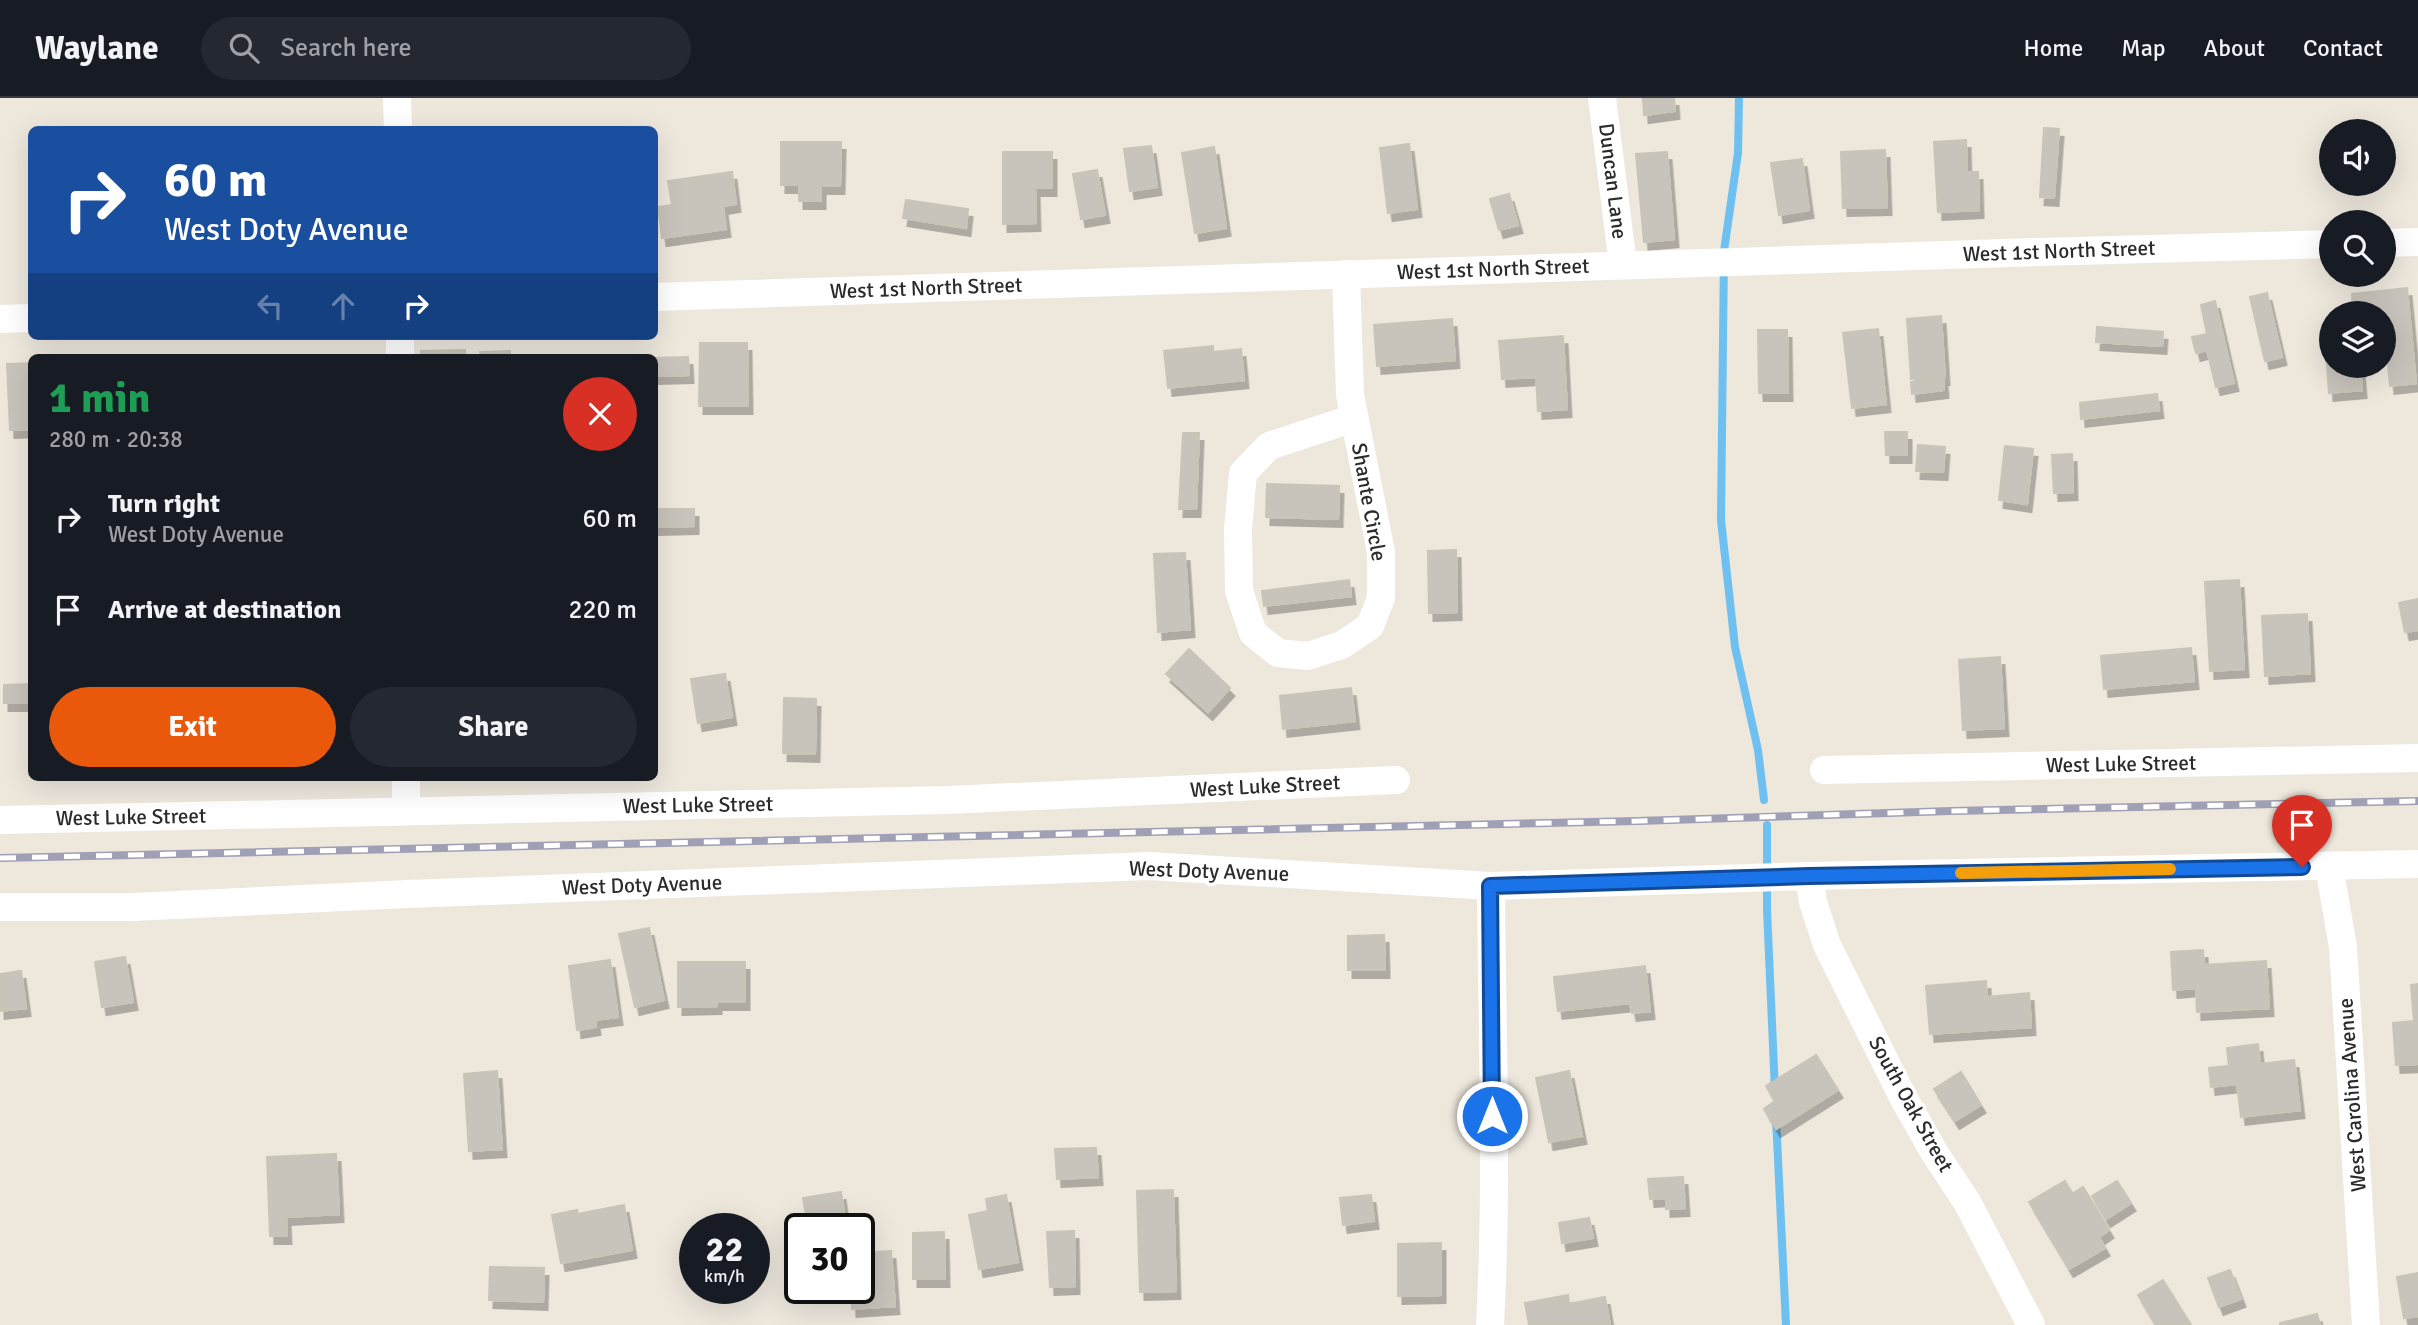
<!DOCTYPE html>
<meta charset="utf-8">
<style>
:root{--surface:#171b24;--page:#242831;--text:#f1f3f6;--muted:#9ea1a6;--line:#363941;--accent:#ea580c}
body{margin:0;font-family:Signika,sans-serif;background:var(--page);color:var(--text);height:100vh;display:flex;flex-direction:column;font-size:26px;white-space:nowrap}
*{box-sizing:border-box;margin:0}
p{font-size:23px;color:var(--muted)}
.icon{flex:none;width:38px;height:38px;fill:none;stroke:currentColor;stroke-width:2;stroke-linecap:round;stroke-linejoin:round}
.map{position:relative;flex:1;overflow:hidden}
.sheet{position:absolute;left:28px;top:256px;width:630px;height:427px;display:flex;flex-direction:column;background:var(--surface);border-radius:10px;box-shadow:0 7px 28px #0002}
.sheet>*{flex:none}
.top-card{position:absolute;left:28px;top:28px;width:630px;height:214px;border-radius:10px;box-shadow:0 7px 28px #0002;background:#1a4fa0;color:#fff;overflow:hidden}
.controls{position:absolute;left:2319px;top:21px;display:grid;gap:14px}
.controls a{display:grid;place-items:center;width:77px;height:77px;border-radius:50%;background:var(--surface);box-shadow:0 7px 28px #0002;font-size:35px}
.speed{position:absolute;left:679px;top:1115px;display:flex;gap:14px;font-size:35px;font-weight:700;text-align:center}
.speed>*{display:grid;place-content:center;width:91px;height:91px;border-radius:50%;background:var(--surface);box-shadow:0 7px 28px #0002;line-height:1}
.speed small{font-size:18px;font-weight:400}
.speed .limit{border:4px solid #111;border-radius:10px;background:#fff;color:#111}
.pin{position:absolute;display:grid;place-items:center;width:60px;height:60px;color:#fff;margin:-72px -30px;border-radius:50% 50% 50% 0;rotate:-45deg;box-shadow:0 0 7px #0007}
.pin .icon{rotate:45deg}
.me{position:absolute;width:77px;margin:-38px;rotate:0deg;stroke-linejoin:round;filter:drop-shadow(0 0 5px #0008)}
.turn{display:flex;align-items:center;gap:24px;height:147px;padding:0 21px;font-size:32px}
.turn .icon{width:91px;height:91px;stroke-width:2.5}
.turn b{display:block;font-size:49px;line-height:60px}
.lanes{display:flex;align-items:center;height:66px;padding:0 21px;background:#0003;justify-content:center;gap:35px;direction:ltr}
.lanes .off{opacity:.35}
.round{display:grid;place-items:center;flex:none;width:74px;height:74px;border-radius:37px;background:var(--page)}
.headline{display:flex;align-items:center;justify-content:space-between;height:119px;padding:0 21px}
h1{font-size:42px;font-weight:800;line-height:52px;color:#1e9e55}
.primary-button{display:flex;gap:14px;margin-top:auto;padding:14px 21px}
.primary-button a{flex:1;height:80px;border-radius:42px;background:var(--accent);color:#fff;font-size:28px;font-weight:800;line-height:80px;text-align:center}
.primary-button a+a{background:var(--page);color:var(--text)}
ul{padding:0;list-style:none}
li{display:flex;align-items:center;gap:21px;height:91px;padding:0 21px}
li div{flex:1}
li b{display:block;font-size:26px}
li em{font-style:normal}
header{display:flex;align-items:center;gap:42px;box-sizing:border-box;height:98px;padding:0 35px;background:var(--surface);border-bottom:2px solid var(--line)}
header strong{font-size:33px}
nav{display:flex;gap:38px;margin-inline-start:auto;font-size:24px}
.search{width:490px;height:63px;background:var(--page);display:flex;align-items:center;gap:18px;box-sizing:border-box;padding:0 24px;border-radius:38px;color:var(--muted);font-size:26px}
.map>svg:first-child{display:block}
</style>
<header>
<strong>Waylane</strong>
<div class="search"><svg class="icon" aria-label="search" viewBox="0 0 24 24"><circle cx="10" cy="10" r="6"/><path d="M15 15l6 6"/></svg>Search here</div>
<nav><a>Home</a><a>Map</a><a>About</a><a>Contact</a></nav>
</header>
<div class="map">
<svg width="2418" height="1227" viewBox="0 0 2418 1227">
<defs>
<filter id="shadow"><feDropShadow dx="4.5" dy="8" stdDeviation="0" flood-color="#0004"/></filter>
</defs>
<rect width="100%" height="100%" fill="#ede7dc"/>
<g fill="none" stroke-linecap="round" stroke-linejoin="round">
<g stroke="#6ec0f0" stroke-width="8">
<path d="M 1739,0 L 1738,55 L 1724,153 L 1721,422 L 1735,549 L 1758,652 L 1764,702"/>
<path d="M 1767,727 L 1767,812 L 1775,993"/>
<path d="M 1776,1020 L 1786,1227"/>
</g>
</g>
<g fill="#c8c4bc" stroke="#c8c4b6" stroke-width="2" filter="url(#shadow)">
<path d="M 1643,0 L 1674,0 L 1675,13 L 1644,17 Z"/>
<path d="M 2044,30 L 2059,31 L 2054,100 L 2040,99 Z"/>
<path d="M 1966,42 L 1967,74 L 1978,74 L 1979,112 L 1938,114 L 1934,44 Z"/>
<path d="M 781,44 L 841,44 L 840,88 L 821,88 L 821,103 L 799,103 L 799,87 L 781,87 Z"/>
<path d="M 1409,46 L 1417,111 L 1388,115 L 1380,50 Z"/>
<path d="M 1151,48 L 1157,89 L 1130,93 L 1124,51 Z"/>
<path d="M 1214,49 L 1226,130 L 1195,135 L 1182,55 Z"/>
<path d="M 1885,52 L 1887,109 L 1843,110 L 1841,54 Z"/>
<path d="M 1003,54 L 1052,54 L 1052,90 L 1035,90 L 1036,125 L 1003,126 Z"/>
<path d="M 1667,54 L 1674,141 L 1644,144 L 1636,56 Z"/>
<path d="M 1802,61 L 1809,112 L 1779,117 L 1771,65 Z"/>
<path d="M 1097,72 L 1105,117 L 1081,121 L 1073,76 Z"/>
<path d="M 732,74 L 736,106 L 723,108 L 726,131 L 662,140 L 658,109 L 672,107 L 668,83 Z"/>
<path d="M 1509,96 L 1518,127 L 1499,132 L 1490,101 Z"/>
<path d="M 906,102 L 968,111 L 966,130 L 903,120 Z"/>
<path d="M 2407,190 L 2416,285 L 2390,288 L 2386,246 L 2384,246 L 2384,215 L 2353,215 L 2352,196 Z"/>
<path d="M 2267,195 L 2282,259 L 2265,263 L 2250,199 Z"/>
<path d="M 2215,203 L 2234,285 L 2216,289 L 2207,252 L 2196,255 L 2192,239 L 2207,236 L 2201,207 Z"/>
<path d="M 1941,218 L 1945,279 L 1911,281 L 1907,221 Z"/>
<path d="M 1452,221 L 1455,262 L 1377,268 L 1374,227 Z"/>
<path d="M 2097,229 L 2163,234 L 2162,248 L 2096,244 Z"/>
<path d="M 1878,231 L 1886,306 L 1852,310 L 1843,235 Z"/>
<path d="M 1758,232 L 1787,232 L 1788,295 L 1759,295 Z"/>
<path d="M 1563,238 L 1567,311 L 1538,313 L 1536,279 L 1502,281 L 1499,243 Z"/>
<path d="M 700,245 L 747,245 L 748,308 L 699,308 Z"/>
<path d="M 1213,248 L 1213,254 L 1241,251 L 1244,282 L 1168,290 L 1164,253 Z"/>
<path d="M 465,252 L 465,259 L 421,259 L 421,253 Z"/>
<path d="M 510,253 L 510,259 L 481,259 L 480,254 Z"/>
<path d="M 2326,254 L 2331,254 L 2331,268 L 2360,268 L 2362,292 L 2329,295 Z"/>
<path d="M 688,259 L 689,277 L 654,278 L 654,260 Z"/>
<path d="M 32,265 L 32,331 L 10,332 L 7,266 Z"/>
<path d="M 1943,280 L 1944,292 L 1912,296 L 1911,284 Z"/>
<path d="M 2157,296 L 2159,312 L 2081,321 L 2080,305 Z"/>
<path d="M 1885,334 L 1907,334 L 1907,357 L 1886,357 Z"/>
<path d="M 1183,335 L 1199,335 L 1196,411 L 1179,411 Z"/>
<path d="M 1918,347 L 1945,349 L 1943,374 L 1916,373 Z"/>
<path d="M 2005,348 L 2033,351 L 2027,406 L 1999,402 Z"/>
<path d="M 2072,356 L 2073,394 L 2054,395 L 2052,357 Z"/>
<path d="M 1267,386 L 1339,388 L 1338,421 L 1266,419 Z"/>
<path d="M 654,411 L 694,411 L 694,428 L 654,429 Z"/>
<path d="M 1456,452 L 1457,514 L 1429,515 L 1428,453 Z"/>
<path d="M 1185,455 L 1190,531 L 1158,534 L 1154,456 Z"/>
<path d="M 1349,482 L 1351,498 L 1264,508 L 1262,493 Z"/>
<path d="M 2239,482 L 2244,571 L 2210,573 L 2205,484 Z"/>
<path d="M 2418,501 L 2418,532 L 2405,534 L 2399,505 Z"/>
<path d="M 2307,516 L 2310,575 L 2265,578 L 2262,518 Z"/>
<path d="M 2191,550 L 2194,583 L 2104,591 L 2101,558 Z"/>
<path d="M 1189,551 L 1230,590 L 1208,614 L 1166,576 Z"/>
<path d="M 2000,559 L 2004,630 L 1963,632 L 1959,562 Z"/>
<path d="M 725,576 L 732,619 L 698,625 L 691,581 Z"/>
<path d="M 32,586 L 32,605 L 4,605 L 4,587 Z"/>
<path d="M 1351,590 L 1355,623 L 1283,631 L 1280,598 Z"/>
<path d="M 784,600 L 816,601 L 815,656 L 783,655 Z"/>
<path d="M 649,830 L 664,902 L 635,909 L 619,836 Z"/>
<path d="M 1384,837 L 1385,872 L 1348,872 L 1348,838 Z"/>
<path d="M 2203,852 L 2204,867 L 2266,863 L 2269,910 L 2197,914 L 2196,890 L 2173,892 L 2171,854 Z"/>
<path d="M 125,859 L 133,904 L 102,909 L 95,864 Z"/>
<path d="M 610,862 L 618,919 L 595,922 L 596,929 L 577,932 L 569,868 Z"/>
<path d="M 678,864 L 745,864 L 745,904 L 717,904 L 717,908 L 678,909 Z"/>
<path d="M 1645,868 L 1650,913 L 1632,915 L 1630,905 L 1558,913 L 1554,879 Z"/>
<path d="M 21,873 L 26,910 L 0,913 L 0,876 Z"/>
<path d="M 1986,883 L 1987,899 L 2029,895 L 2031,929 L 1930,936 L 1926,888 Z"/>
<path d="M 2418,886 L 2418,966 L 2396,967 L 2393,925 L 2414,923 L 2411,887 Z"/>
<path d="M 2258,946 L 2260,966 L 2294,962 L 2300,1012 L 2241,1019 L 2237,986 L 2211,989 L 2209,970 L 2229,968 L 2227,950 Z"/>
<path d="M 1816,957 L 1838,992 L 1776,1031 L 1764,1011 L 1775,1003 L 1766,988 Z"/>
<path d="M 497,973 L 502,1051 L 469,1053 L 464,976 Z"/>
<path d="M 1569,973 L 1582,1038 L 1549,1044 L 1536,980 Z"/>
<path d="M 1961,974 L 1981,1007 L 1955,1023 L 1934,991 Z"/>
<path d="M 1096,1050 L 1098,1079 L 1057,1081 L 1055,1051 Z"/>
<path d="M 336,1056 L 339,1116 L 286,1119 L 287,1138 L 270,1138 L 267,1059 Z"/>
<path d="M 1683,1079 L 1685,1110 L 1666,1111 L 1666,1100 L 1650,1101 L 1648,1081 Z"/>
<path d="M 2065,1083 L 2072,1096 L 2083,1089 L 2109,1132 L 2099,1139 L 2105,1150 L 2069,1171 L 2029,1104 Z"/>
<path d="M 2117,1083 L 2131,1105 L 2106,1121 L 2092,1098 Z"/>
<path d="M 1173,1092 L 1176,1193 L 1140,1194 L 1137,1093 Z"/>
<path d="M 841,1094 L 845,1121 L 808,1128 L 803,1100 Z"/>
<path d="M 1006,1097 L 1018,1164 L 979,1171 L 969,1117 L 988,1113 L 986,1101 Z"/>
<path d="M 1371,1097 L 1374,1123 L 1343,1127 L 1340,1100 Z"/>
<path d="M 624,1107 L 632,1152 L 561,1165 L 552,1117 L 577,1112 L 578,1116 Z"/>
<path d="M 1589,1120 L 1593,1140 L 1562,1145 L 1559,1125 Z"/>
<path d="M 1074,1133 L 1075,1188 L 1050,1189 L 1047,1134 Z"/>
<path d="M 944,1134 L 945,1181 L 913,1181 L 913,1135 Z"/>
<path d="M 1441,1145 L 1441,1197 L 1398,1198 L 1398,1146 Z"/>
<path d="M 891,1153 L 895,1208 L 852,1211 L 851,1190 L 859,1190 L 859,1155 Z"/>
<path d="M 490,1169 L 544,1170 L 543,1204 L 489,1202 Z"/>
<path d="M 2230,1172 L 2241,1201 L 2219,1209 L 2208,1180 Z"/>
<path d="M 2418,1175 L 2418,1218 L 2404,1220 L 2397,1179 Z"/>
<path d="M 2163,1182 L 2191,1227 L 2156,1227 L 2138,1197 Z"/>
<path d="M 1568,1197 L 1569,1206 L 1605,1199 L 1610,1227 L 1529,1227 L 1525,1205 Z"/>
<path d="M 2317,1216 L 2320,1227 L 2280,1227 L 2280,1225 Z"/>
</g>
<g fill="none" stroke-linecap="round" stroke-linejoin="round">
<g stroke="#fff" stroke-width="28">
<path d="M 397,0 L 398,32"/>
<path d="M 1602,0 L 1623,167"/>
<path d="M 2384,145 L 2418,144"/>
<path d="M 1346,176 L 1350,297 L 1381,454 L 1381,500 L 1370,528 L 1342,547 L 1308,558 L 1278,555 L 1253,535 L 1239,493 L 1238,431 L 1243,375 L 1269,348 L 1354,320"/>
<path d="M 654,199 L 2038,154 L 2331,146"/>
<path d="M 0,221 L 32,220"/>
<path d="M 400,238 L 400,259"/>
<path d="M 1824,672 L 2418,660"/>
<path d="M 406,679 L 406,712"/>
<path d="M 0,722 L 947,702 L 1396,682"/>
<path d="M 2329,768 L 2343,849 L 2366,1227"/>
<path d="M 1809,778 L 1813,804 L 1827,847 L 1904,1001 L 1934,1054 L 1967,1104 L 2031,1227"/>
<path d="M 0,809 L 133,809 L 408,796 L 1149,768 L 1491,788 L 1809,778 L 2418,766"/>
<path d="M 1490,1227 C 1498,1081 1492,934 1491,788"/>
</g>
<defs>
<path id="rail" d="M 0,760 L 1638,723 L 1951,713 L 2418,703"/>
</defs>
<use href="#rail" stroke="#9fa0b5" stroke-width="8"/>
<use href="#rail" stroke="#fff" stroke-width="5" stroke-dasharray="16" stroke-linecap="butt"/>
</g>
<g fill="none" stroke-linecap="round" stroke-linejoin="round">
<defs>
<path id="route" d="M 1492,1018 L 1490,788 L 1809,778 L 2302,769"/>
</defs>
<use href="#route" stroke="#114b97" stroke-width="18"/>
<use href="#route" stroke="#1a73e8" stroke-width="12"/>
<path stroke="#f59e0b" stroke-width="12" d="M 1961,775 L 2170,771"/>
</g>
<g text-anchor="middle" stroke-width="7" stroke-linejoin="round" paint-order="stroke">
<g font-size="21" fill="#2b2b2b" stroke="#fff">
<text transform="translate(1613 83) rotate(83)" y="7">Duncan Lane</text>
<text transform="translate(2059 153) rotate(-2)" y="7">West 1st North Street</text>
<text transform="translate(1493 171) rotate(-2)" y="7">West 1st North Street</text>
<text transform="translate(926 190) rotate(-2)" y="7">West 1st North Street</text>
<text transform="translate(1369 404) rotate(80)" y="7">Shante Circle</text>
<text transform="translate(2121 666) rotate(-1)" y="7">West Luke Street</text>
<text transform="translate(1265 688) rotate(-3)" y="7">West Luke Street</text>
<text transform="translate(698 707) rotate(-1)" y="7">West Luke Street</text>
<text transform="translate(131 719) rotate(-1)" y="7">West Luke Street</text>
<text transform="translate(1209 773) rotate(2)" y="7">West Doty Avenue</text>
<text transform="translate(642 787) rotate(-2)" y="7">West Doty Avenue</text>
<text transform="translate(2352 997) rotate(-94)" y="7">West Carolina Avenue</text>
<text transform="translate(1911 1006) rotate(61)" y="7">South Oak Street</text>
</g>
</g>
</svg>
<div class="controls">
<a><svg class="icon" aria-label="sound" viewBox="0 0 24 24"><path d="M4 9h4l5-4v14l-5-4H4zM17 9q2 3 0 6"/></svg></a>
<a><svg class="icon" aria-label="search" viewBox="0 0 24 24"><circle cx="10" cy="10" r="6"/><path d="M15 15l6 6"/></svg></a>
<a><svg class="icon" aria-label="layers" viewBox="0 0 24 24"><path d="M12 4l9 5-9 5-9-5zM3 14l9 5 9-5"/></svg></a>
</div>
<div class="speed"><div>22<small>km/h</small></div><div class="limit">30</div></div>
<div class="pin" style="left:2302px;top:769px;background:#d93025"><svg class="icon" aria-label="arrive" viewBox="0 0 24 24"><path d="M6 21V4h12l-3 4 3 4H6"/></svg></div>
<svg class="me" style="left:1492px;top:1018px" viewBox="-20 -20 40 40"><circle r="17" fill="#1a73e8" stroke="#fff" stroke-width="3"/><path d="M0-11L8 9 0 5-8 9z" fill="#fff"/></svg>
<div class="top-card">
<div class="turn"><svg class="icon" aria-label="right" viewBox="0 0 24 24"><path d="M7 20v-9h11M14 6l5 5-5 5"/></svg><div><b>60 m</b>West Doty Avenue</div></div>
<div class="lanes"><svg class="icon off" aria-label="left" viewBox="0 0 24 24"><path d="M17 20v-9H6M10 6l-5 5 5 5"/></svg><svg class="icon off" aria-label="ahead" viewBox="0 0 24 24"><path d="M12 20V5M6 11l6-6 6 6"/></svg><svg class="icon" aria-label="right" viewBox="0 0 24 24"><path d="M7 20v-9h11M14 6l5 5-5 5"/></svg></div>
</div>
<section class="sheet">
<div class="headline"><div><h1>1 min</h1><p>280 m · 20:38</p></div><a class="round" style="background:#d93025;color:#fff"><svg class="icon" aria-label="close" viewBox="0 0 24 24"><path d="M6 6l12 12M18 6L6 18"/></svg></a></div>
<ul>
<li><svg class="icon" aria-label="right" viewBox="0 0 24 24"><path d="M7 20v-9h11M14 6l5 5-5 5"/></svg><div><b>Turn right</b><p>West Doty Avenue</p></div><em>60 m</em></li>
<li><svg class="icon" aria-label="arrive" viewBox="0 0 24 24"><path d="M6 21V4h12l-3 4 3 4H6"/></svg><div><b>Arrive at destination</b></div><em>220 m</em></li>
</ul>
<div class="primary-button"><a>Exit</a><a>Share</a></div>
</section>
</div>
